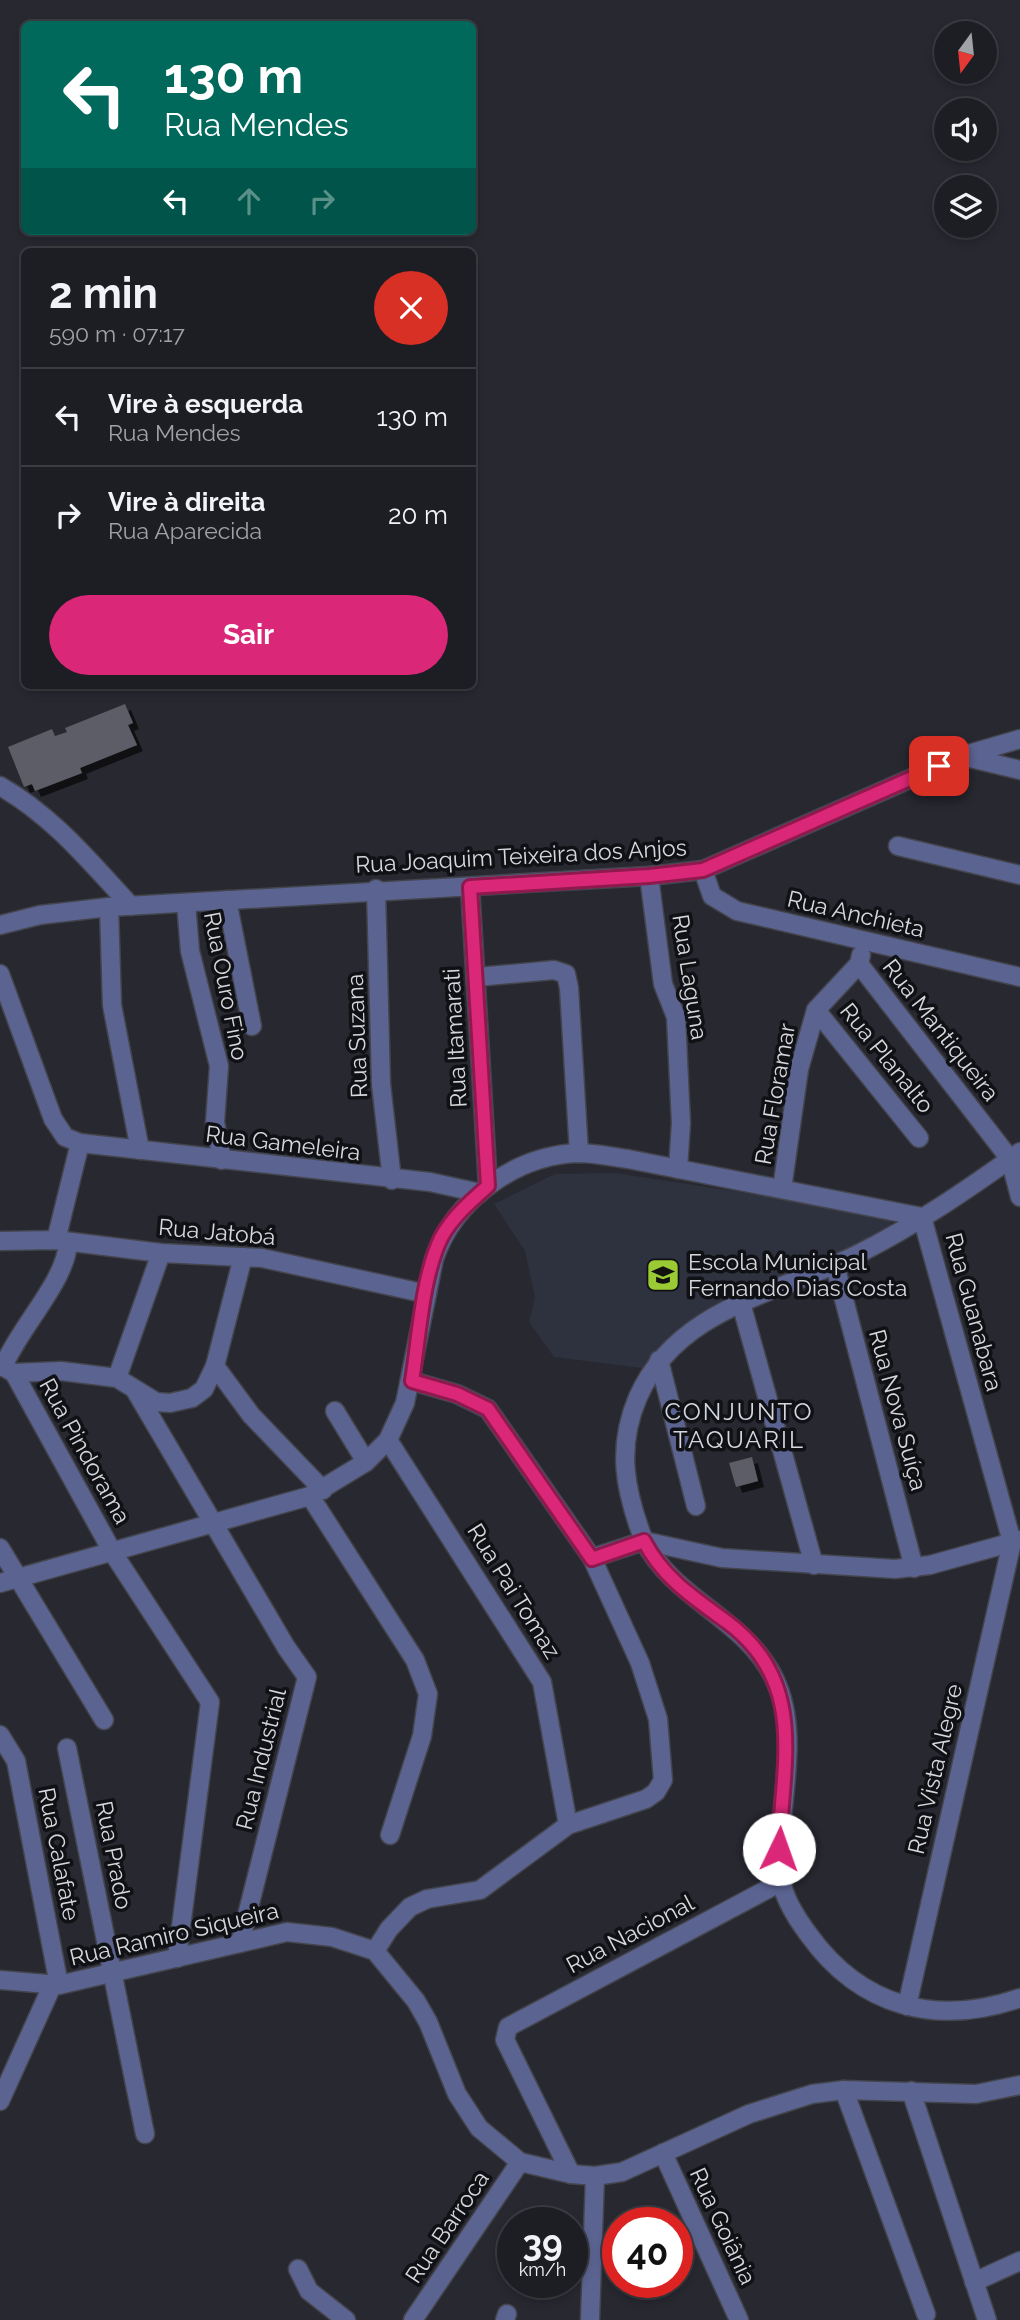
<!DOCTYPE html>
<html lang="pt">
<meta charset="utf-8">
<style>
:root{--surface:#1d1e24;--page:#25272c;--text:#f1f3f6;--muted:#a0a2a6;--line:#3b3c41;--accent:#db2777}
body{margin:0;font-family:Raleway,sans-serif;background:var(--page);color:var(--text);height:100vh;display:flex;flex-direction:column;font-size:26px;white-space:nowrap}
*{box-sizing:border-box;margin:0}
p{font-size:23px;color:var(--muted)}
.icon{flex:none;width:38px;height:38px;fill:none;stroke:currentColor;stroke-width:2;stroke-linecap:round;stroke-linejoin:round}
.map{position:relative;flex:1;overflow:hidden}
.panel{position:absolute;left:21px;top:248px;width:455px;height:441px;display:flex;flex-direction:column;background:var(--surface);border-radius:10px;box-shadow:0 4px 10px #0003,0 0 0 2px var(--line)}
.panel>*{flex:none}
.hud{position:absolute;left:21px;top:21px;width:455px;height:214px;border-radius:10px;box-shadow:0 4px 10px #0003,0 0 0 2px var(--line);background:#00695c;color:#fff;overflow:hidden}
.needle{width:46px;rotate:195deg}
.fabs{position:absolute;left:934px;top:21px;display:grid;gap:14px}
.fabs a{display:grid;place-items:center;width:63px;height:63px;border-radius:50%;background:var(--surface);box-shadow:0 4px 10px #0003,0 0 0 2px var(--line);font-size:35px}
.speed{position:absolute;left:497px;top:2207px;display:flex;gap:14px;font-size:35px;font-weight:700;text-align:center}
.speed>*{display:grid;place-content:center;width:91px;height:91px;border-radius:50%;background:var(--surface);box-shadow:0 4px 10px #0003,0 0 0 2px var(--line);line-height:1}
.speed small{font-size:18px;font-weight:400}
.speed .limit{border:10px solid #d22;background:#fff;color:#111}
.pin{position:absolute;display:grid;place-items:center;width:60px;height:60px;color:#fff;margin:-30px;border-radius:14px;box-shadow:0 4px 10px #0006}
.me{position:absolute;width:77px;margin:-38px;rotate:3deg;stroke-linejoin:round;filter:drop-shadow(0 0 5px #0008)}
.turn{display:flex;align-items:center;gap:24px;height:147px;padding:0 28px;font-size:32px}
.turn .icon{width:91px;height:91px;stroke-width:2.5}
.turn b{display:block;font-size:49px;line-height:60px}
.lanes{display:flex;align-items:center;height:66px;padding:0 28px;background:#0003;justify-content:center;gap:35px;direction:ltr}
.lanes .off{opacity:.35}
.round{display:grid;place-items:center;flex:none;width:74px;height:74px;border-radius:37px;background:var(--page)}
.overview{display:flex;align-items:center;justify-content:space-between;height:119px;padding:0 28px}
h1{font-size:42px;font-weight:700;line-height:52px}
.button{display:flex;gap:14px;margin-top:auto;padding:14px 28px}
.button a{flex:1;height:80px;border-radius:42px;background:var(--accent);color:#fff;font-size:28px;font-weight:700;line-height:80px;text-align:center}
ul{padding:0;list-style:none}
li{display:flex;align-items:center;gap:21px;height:98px;padding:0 28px;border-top:2px solid var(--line)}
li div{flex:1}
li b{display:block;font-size:26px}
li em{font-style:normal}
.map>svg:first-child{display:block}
</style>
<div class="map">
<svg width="1020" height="2320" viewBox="0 0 1020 2320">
<defs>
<filter id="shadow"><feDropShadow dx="6" dy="6" stdDeviation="0" flood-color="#0009"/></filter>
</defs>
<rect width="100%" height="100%" fill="#272830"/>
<path fill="#2e313e" d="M 615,1173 L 892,1215 L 890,1232 L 732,1303 L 649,1369 L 554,1357 L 529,1322 L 535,1298 L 525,1251 L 494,1204 L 555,1174 Z"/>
<g fill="#5b5d66" filter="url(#shadow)">
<path d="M 125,704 L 133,723 L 128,725 L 137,745 L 80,768 L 82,773 L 35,791 L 32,784 L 24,787 L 8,747 L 52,729 L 55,736 L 67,732 L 65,728 Z"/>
<path d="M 752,1457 L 758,1481 L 736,1487 L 729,1463 Z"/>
</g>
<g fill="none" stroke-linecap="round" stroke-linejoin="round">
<defs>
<g id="minor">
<path d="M 966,757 L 1020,770"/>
<path d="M 0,786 C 53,816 90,862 131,906"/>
<path d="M 898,846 L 1020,875"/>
<path d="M 703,870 L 712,896 L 737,911 L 1020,977"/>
<path d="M 649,876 L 663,984 L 676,1017 L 681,1123 L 678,1169"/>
<path d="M 470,887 L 488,1186"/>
<path d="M 376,889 L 381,1084 L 392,1180"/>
<path d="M 227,900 L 252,1026"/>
<path d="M 186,903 L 190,951 L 219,1066 L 215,1122 L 222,1160"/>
<path d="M 109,907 L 112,1005 L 140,1150"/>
<path d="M 0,925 L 40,915 L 109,907 L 649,876 L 703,870 L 962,756 L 1020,739"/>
<path d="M 859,964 L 1010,1159 L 1020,1197"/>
<path d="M 0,974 L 53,1119 L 65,1137 L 80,1143 L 430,1182 L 480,1193"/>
<path d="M 477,977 L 554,970 L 566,974 L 569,988 L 579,1153"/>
<path d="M 816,1010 L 919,1138"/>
<path d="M 1020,1152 C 968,1189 916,1225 858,1254 C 778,1294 678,1307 638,1397 C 616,1448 625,1491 644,1541 L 722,1558 L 895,1569 L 930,1565 L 1020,1540"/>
<path d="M 782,1189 L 799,1069 L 816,1010 L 859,964 L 861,955"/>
<path d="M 56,1240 L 80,1143"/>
<path d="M 0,1241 L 56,1240 L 161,1253 L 262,1258 L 427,1294"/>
<path d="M 835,1265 L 914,1568"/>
<path d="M 741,1303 L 814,1565"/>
<path d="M 659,1360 L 696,1506"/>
<path d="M 0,1365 L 14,1373 L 61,1371 L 117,1378 L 156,1402 L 170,1403 L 192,1398 L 204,1389 L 215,1366 L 251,1415 L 323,1490"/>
<path d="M 215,1366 L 243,1257"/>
<path d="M 3,1367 C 19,1328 66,1281 68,1243"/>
<path d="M 14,1373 L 113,1553 L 210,1702 L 177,1958"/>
<path d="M 117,1378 L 161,1253"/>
<path d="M 135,1390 L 286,1647 L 307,1677 L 240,1943"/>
<path d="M 335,1411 L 366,1462"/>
<path d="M 388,1440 L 542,1682 L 568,1825"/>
<path d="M 310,1496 L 415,1660 L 428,1694 L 422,1736 L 390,1835"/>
<path d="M 0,1548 L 104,1720"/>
<path d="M 592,1558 L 644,1541 C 674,1599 745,1619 774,1678 C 804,1738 774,1814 781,1878 C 783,1898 797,1919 809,1935 C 861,2007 936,2027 1020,1998"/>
<path d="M 0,1583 L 310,1496 L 366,1462 L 388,1440 L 405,1403 L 434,1259 C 454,1200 515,1155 579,1153 C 595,1153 612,1157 628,1159 L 922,1217 L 1012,1542 L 907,2006"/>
<path d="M 0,1735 L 16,1761 L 59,1985"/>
<path d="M 67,1748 L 145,2134"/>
<path d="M 375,1951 L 389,1929 L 410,1907 L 427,1899 L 480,1890 L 568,1825 L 646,1799 L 656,1792 L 663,1780 L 658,1719 L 640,1663 L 592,1558 L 488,1409 L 457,1394 L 412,1381"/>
<path d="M 0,1980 L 59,1985 L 287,1932 L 332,1937 L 375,1951 L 416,2001 L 428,2022 L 457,2094 L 479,2128 L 520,2162 L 571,2174 L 595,2176 L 622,2172 L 749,2114 L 812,2094 L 844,2090 L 976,2094 L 1020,2085"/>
<path d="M 844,2090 L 926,2314"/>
<path d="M 911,2091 L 987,2320"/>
<path d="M 0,2101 L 52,1986"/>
<path d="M 663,2153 L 739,2320"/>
<path d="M 571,2174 L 505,2040 L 508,2027 L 781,1882"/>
<path d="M 298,2269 L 309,2291 L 346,2320"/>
<path d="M 974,2282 L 1020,2261"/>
<path d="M 413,2320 L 520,2162"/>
<path d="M 505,2320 L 507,2314"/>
<path d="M 590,2320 L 595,2176"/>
</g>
</defs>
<use href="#minor" stroke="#43444c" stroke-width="21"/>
<use href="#minor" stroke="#5b6391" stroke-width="18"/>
</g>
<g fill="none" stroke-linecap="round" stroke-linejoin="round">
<defs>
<path id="route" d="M 779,1849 C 782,1764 808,1682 727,1622 C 694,1598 663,1578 644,1541 L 592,1559 L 488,1409 L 457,1394 L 412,1381 C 419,1338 422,1277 441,1238 C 452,1217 471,1201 488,1186 L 470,887 L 649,876 L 703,870 L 939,766"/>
</defs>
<use href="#route" stroke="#8e194d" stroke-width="18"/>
<use href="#route" stroke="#db2777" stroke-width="12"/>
</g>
<defs>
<symbol id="school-square" viewBox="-11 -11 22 22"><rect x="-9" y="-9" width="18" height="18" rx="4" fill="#9acb35" stroke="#101115"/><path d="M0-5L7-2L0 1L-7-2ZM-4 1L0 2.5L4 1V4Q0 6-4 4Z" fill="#111"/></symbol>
</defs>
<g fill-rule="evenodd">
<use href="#school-square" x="644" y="1256" width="38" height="38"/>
</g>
<g text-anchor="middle" stroke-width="7" stroke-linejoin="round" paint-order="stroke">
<g font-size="23" fill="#d6d7dd" stroke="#101115">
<text transform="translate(521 856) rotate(-3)" y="8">Rua Joaquim Teixeira dos Anjos</text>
<text transform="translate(856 914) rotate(13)" y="8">Rua Anchieta</text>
<text transform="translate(690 977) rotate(81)" y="8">Rua Laguna</text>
<text transform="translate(226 986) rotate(79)" y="8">Rua Ouro Fino</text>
<text transform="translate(941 1030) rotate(52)" y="8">Rua Mantiqueira</text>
<text transform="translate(357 1036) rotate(-92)" y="8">Rua Suzana</text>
<text transform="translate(455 1038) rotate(-93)" y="8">Rua Itamarati</text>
<text transform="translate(887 1058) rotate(51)" y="8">Rua Planalto</text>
<text transform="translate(775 1094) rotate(-80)" y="8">Rua Floramar</text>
<text transform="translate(283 1143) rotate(7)" y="8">Rua Gameleira</text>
<text transform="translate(217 1232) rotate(5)" y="8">Rua Jatobá</text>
<text transform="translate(974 1312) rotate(75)" y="8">Rua Guanabara</text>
<text transform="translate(898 1410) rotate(75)" y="8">Rua Nova Suíça</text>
<text transform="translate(85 1451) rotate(61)" y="8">Rua Pindorama</text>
<text transform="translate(514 1591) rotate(58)" y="8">Rua Pai Tomaz</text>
<text transform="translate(261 1759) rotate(-76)" y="8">Rua Industrial</text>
<text transform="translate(935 1769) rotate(-77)" y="8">Rua Vista Alegre</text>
<text transform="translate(59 1854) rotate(79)" y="8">Rua Calafate</text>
<text transform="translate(114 1855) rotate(79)" y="8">Rua Prado</text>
<text transform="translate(174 1934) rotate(-13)" y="8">Rua Ramiro Siqueira</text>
<text transform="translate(630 1934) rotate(-28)" y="8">Rua Nacional</text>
<text transform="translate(723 2226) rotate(65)" y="8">Rua Goiânia</text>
<text transform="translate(447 2227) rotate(-56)" y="8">Rua Barroca</text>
</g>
<g font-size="23" fill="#d6d7dd" stroke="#101115" text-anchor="start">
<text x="688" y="1270">Escola Municipal<tspan x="688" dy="26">Fernando Dias Costa</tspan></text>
</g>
<g font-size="24" letter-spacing="2" fill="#d4d6e0" stroke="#101115">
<text x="739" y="1420">CONJUNTO<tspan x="739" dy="28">TAQUARIL</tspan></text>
</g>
</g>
</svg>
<div class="fabs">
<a><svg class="needle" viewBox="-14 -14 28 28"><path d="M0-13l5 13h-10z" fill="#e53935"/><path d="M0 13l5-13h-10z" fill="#a0a2a6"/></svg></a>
<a><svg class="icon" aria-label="sound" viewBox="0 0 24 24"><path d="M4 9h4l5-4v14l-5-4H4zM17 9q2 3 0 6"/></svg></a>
<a><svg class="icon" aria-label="layers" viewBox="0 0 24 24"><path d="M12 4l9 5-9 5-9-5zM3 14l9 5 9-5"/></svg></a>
</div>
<div class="speed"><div>39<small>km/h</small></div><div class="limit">40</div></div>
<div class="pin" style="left:939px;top:766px;background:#d93025"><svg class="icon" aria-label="arrive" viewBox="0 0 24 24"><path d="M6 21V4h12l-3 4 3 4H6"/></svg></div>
<svg class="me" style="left:779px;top:1849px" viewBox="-20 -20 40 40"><circle r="19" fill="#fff"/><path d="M0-13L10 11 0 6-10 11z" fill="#db2777"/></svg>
<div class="hud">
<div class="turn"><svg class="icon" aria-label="left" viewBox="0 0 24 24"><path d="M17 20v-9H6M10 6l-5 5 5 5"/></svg><div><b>130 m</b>Rua Mendes</div></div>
<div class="lanes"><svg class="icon" aria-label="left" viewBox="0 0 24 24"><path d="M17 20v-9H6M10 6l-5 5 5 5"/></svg><svg class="icon off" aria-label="ahead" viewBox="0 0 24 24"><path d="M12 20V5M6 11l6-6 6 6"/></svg><svg class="icon off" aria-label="right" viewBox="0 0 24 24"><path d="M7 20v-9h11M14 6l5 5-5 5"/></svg></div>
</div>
<section class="panel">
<div class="overview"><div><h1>2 min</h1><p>590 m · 07:17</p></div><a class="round" style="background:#d93025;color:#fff"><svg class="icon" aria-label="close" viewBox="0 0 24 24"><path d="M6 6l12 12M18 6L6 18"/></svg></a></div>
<ul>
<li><svg class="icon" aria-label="left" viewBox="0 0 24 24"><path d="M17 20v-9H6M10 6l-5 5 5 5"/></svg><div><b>Vire à esquerda</b><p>Rua Mendes</p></div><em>130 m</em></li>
<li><svg class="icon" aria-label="right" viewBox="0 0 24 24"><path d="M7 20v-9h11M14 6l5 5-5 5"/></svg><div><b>Vire à direita</b><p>Rua Aparecida</p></div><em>20 m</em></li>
</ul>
<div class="button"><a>Sair</a></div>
</section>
</div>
